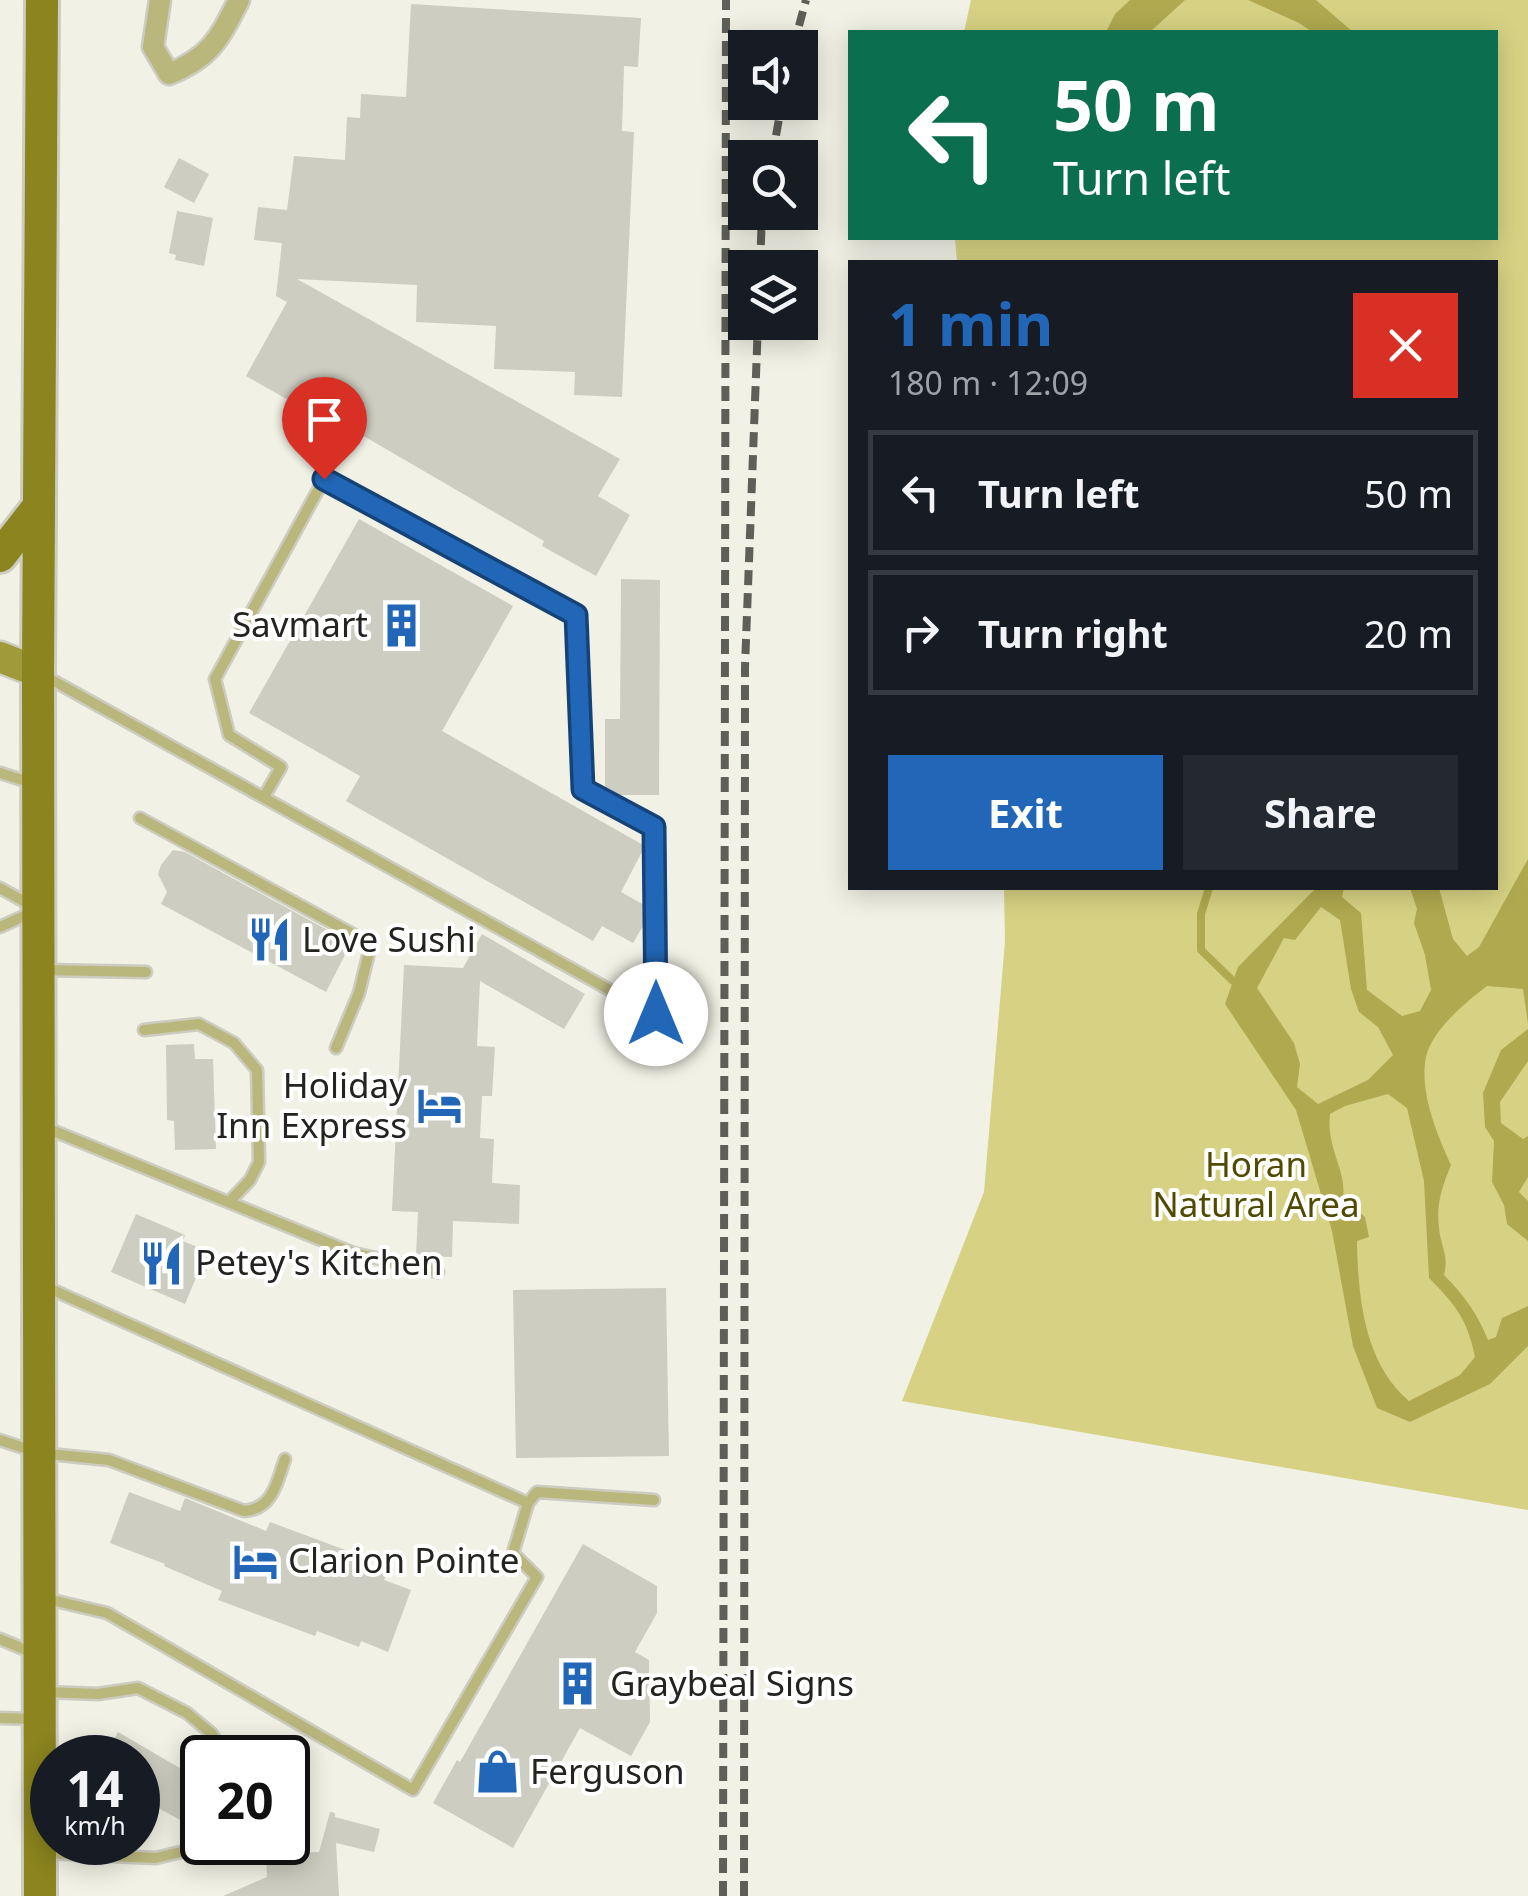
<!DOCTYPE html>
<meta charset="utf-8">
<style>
:root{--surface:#171b24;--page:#242831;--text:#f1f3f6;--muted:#9ea1a6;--line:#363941;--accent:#2267b7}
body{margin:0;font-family:"Noto Sans",sans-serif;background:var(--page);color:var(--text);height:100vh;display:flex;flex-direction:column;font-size:38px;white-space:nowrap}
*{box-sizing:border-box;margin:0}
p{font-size:32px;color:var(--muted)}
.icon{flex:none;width:55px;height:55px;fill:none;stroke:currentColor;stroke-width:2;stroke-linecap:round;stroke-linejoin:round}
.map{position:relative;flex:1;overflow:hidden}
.details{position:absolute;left:848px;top:260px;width:650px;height:630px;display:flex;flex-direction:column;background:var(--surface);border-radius:0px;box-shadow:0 5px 25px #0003}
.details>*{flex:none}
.hud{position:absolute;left:848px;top:30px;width:650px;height:210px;border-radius:0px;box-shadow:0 5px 25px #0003;background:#0b6e4f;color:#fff;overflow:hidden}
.buttons{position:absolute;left:728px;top:30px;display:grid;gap:20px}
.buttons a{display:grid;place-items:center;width:90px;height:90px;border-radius:0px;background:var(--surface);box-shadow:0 5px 25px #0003;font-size:50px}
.speed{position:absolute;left:30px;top:1735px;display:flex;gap:20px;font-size:50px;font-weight:700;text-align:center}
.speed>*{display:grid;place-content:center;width:130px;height:130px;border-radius:50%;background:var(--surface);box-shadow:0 5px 25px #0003;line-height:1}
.speed small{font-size:25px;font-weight:400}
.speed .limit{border:5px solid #111;border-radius:15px;background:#fff;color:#111}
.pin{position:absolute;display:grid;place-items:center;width:85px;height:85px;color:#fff;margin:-102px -42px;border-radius:50% 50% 50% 0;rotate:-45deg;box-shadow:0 0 10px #0007}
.pin .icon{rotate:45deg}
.me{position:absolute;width:110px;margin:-55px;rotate:0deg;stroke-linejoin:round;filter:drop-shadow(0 0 8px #0008)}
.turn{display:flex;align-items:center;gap:35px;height:210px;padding:0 40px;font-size:45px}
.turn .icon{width:130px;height:130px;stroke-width:2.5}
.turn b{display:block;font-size:70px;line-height:85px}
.round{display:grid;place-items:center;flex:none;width:105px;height:105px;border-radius:0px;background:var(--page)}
.overview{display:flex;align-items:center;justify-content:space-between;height:170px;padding:0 40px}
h1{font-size:60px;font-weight:700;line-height:75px;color:var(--accent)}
.cta{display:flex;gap:20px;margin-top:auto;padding:20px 40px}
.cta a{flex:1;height:115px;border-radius:0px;background:var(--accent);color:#fff;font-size:40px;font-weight:700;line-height:115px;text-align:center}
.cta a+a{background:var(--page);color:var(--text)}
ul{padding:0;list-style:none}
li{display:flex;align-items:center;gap:30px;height:125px;margin:0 20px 15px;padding:0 20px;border:5px solid var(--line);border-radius:0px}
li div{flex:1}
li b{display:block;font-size:38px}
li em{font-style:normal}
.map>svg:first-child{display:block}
</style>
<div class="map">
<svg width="1528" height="1896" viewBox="0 0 1528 1896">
<rect width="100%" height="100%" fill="#f1f1e5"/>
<path fill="#d7d283" d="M 971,0 L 1528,0 L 1528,1510 L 902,1401 L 984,1192 L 1005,941 L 1004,888 L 1495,888 L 1495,262 L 957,262 L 955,238 L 1495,238 L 1495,32 L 964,32 Z"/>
<g fill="#b0a950" fill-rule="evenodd">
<path d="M 1130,0 L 1185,0 L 1150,32 L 1106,32 L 1115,14 Z"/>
<path d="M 1248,0 L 1316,0 L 1353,32 L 1312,32 L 1299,23 Z"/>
<path d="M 1528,859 L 1528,1024 L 1523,989 L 1487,986 C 1466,1002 1432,1030 1426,1057 C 1419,1092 1437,1134 1451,1165 C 1442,1187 1436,1204 1439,1228 C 1441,1248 1449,1254 1444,1275 C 1464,1295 1477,1313 1488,1340 L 1496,1337 L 1502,1318 L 1528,1306 L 1528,1346 L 1490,1384 L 1410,1422 L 1377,1408 L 1353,1346 L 1332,1231 L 1296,1110 L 1225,1004 L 1238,967 L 1316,888 L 1344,888 L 1342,897 L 1361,913 L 1367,990 L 1402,1016 L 1420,1011 L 1431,990 L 1425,955 L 1414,923 L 1417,909 L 1410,888 L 1439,888 L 1453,939 L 1467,956 L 1479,947 ZM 1321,907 L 1340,920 L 1351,989 L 1359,1012 L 1378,1027 L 1393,1055 L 1368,1080 L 1318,1104 L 1297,1087 L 1300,1064 L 1294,1043 L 1257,988 L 1284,938 L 1295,940 ZM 1388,1094 L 1407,1108 L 1424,1181 L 1429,1278 C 1456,1306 1467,1318 1475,1357 L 1460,1375 L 1409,1401 C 1364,1363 1358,1297 1357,1241 L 1369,1237 L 1365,1217 L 1343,1197 C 1347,1171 1326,1148 1330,1114 L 1345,1106 Z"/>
<path d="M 1528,1029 L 1528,1061 L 1500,1102 L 1501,1123 L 1523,1139 L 1528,1136 L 1528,1177 L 1519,1192 L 1528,1201 L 1528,1241 L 1507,1224 L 1504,1205 L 1492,1182 L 1494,1141 L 1485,1127 L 1483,1093 L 1501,1050 Z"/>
</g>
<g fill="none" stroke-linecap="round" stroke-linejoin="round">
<path stroke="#b0a950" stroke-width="8" d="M 1209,888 L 1201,914 L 1201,950 L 1233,981"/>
</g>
<g fill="#cdcdc1">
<path d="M 411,4 L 641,18 L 638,67 L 624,66 L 622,131 L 634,132 L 622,397 L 574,395 L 575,372 L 494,369 L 496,326 L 416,322 L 417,285 L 297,279 L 620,459 L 598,496 L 630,515 L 596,576 L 542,546 L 544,541 L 355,431 L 352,436 L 246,376 L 287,302 L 276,296 L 282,243 L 254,240 L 258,207 L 287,210 L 294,156 L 345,160 L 347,117 L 360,118 L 361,94 L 406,97 Z"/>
<path d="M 179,158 L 209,174 L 194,203 L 164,187 Z"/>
<path d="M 177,211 L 213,218 L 204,266 L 175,260 L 176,255 L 169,253 Z"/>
<path d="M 359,519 L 513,606 L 442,731 L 645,846 L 621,892 L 646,906 L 646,921 L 633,943 L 602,926 L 593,941 L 346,801 L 360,776 L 249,713 Z"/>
<path d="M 621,579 L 660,580 L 659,795 L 613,795 L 605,791 L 605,719 L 620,719 Z"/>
<path d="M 173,850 L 185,852 L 342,938 L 339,944 L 348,949 L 326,992 L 161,904 L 167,892 L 158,874 L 161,865 Z"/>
<path d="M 482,934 L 585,994 L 564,1029 L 480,981 L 477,1046 L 495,1047 L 492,1096 L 482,1096 L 480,1138 L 494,1139 L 492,1183 L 520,1185 L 519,1224 L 453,1221 L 452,1257 L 416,1256 L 418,1212 L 392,1211 L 404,965 L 463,968 Z"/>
<path d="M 194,1044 L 195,1059 L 213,1059 L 216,1149 L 175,1150 L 174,1121 L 167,1120 L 166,1045 Z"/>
<path d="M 136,1214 L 185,1235 L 183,1241 L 214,1254 L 204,1276 L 198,1273 L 185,1304 L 111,1272 Z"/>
<path d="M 666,1288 L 669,1456 L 516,1458 L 513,1290 Z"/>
<path d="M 129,1492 L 180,1511 L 185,1498 L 266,1531 L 270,1522 L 348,1551 L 345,1558 L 387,1574 L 384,1580 L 411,1590 L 388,1652 L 361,1641 L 359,1647 L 317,1631 L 315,1636 L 218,1600 L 222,1591 L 164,1566 L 165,1564 L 110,1543 Z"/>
<path d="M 583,1544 L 657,1586 L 657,1613 L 635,1652 L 649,1660 L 650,1722 L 631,1756 L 580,1728 L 513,1848 L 433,1803 L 457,1760 L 460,1762 Z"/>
<path d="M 118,1732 L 202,1781 L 202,1787 L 184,1822 L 138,1797 L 138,1758 L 104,1758 Z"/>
<path d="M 330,1812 L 335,1813 L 335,1817 L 380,1829 L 374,1852 L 336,1843 L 339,1896 L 223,1896 L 267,1877 L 266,1854 L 319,1852 Z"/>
</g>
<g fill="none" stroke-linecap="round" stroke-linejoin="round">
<defs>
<g id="lane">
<path d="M 43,675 L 655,1015 L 654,827 L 583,789 L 576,615 L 324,479 L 215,679 L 229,735 L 281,767 L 264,797"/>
<path d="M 0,773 L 32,783"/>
<path d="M 140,818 L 371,944 L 359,993 L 336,1048"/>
<path d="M 0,888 L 34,907"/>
<path d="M 0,927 L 33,912"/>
<path d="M 44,970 L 146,972"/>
<path d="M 144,1030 L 199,1024 L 234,1043 L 257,1070 L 259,1162 L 250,1180 L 229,1202"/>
<path d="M 44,1127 L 353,1253 L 438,1272"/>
<path d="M 44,1286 L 528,1503"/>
<path d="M 0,1440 L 39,1453 L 109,1460 L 244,1511 C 273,1509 277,1482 285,1459"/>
<path d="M 43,1598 L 107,1613 L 413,1790 L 537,1577 L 513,1553 L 528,1503 L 537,1492 L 654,1500"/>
<path d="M 0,1639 L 33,1653"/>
<path d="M 45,1692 L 98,1694 L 138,1688 L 187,1713 L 211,1733 L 228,1758"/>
<path d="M 0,1718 L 34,1719"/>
<path d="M 46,1853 L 156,1858 L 201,1847 L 204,1842"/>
</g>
<path id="street" d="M 160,0 L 153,47 L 169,74 C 211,57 219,39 239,0"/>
<path id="secondary" d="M 0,657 L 38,672"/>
<g id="primary">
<path d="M 0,556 L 39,506"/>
<path d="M 40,1896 L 38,672 L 42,0"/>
</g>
</defs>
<use href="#lane" stroke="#ccccc1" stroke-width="15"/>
<use href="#street" stroke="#ccccc1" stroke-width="25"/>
<use href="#secondary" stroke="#ccccc1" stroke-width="35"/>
<use href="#primary" stroke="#ccccc1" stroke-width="38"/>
<use href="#lane" stroke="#bab77d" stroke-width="10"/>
<use href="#street" stroke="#bab77d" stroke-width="20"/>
<use href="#secondary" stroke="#a19a3a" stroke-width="30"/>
<use href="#primary" stroke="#8b841f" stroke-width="32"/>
<g stroke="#5f5f59" stroke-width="8" stroke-dasharray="15 8" stroke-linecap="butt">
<path d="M 793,48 L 806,0"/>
<path d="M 772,158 L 782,102"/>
<path d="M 760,268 L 762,212"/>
<path d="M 723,1896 L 726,0"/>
<path d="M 744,1896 L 745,667 L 758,322"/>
</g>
</g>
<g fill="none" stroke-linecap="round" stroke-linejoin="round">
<defs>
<path id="route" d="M 324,479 L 576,615 L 583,789 L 654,827 L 656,1014"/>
</defs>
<use href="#route" stroke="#164377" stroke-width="25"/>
<use href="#route" stroke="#2267b7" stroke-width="18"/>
</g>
<defs>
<symbol id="building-bare" viewBox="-9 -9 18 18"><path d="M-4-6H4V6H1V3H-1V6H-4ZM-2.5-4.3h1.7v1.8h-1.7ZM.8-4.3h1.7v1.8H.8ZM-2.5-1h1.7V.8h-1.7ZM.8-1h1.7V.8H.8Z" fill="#2267b7" stroke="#fff" stroke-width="2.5" paint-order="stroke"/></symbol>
<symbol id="restaurant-bare" viewBox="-9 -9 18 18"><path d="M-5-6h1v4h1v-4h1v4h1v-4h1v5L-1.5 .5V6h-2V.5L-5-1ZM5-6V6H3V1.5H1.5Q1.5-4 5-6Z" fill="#2267b7" stroke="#fff" stroke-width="2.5" paint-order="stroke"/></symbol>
<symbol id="hotel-bare" viewBox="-9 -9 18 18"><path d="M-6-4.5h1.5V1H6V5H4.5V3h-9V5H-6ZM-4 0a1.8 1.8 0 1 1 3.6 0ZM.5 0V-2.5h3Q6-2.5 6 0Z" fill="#2267b7" stroke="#fff" stroke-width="2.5" paint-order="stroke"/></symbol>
<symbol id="shop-bare" viewBox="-9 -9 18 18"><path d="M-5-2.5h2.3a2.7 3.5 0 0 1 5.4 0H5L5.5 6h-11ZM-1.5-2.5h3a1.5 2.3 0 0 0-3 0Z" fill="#2267b7" stroke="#fff" stroke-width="2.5" paint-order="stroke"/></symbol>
</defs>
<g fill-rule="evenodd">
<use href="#building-bare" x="370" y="594" width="63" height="63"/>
<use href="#restaurant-bare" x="238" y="908" width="63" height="63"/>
<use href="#hotel-bare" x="408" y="1074" width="63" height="63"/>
<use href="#restaurant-bare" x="130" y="1232" width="63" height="63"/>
<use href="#hotel-bare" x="224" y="1530" width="63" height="63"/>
<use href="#building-bare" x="546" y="1652" width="63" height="63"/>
<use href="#shop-bare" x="466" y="1740" width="63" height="63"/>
</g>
<g text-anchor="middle" stroke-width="8" stroke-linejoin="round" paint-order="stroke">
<g font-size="35" fill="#23231f" stroke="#fff" text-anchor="start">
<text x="368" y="637" text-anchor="end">Savmart</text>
<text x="302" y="952">Love Sushi</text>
<text x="407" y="1098" text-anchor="end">Holiday<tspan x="407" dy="40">Inn Express</tspan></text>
<text x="195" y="1275">Petey's Kitchen</text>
<text x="288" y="1573">Clarion Pointe</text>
<text x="610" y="1696">Graybeal Signs</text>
<text x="530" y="1784">Ferguson</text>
</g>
<g font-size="35" fill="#504b01" stroke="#fff">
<text x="1256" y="1177">Horan<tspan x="1256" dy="40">Natural Area</tspan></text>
</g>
</g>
</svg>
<div class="buttons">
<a><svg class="icon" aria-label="sound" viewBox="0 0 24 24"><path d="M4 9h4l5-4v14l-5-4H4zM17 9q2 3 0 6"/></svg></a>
<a><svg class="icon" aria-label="search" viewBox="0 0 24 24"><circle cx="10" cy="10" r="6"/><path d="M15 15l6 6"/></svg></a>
<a><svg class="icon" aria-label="layers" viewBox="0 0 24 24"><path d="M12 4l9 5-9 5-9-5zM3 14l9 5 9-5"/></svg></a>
</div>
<div class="speed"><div>14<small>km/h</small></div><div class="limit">20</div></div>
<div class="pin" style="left:324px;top:479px;background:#d93025"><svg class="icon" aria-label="arrive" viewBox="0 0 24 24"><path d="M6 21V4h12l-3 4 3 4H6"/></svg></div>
<svg class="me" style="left:656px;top:1014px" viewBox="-20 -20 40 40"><circle r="19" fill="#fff"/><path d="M0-13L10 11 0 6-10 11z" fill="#2267b7"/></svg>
<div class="hud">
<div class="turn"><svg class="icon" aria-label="left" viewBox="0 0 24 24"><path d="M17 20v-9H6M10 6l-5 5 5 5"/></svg><div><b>50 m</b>Turn left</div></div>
</div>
<section class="details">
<div class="overview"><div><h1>1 min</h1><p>180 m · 12:09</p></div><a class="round" style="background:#d93025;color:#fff"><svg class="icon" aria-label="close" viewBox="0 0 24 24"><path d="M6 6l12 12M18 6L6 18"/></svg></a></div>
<ul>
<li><svg class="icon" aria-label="left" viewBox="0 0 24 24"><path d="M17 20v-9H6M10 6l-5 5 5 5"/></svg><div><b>Turn left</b></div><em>50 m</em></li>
<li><svg class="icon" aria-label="right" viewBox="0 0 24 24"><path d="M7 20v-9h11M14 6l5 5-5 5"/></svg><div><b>Turn right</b></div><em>20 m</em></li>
</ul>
<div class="cta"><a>Exit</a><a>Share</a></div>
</section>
</div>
